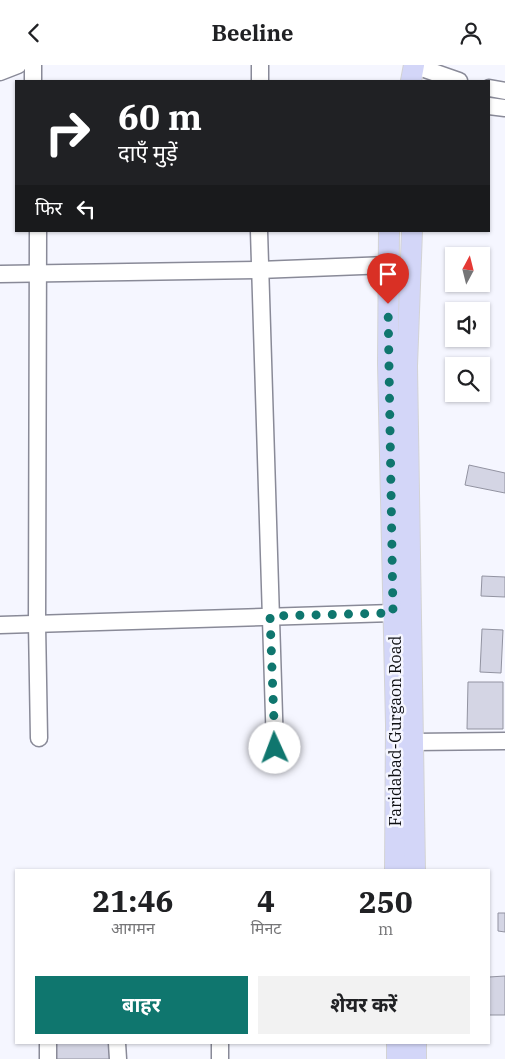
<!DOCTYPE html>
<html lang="hi">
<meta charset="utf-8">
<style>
:root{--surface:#fff;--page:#f2f2f2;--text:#202124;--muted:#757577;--accent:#0f766e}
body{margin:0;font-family:"IBM Plex Serif","Noto Sans Devanagari",serif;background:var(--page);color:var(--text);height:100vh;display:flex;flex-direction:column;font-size:19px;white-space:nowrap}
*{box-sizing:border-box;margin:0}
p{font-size:16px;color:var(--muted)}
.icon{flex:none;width:28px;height:28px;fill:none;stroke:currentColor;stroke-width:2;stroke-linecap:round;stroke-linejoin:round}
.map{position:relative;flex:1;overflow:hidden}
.details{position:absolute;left:15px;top:804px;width:475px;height:175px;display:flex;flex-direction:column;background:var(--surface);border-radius:0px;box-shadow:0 1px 4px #0004}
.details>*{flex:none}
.banner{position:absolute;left:15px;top:15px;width:475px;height:152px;border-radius:0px;box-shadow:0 1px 4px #0004;background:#202124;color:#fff;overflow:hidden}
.needle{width:32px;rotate:7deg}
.fabs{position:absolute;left:445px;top:182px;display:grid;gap:10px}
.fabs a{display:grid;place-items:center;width:45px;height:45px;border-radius:0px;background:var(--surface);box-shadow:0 1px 4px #0004;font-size:25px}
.pin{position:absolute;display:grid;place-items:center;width:42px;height:42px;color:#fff;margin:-51px -21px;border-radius:50% 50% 50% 0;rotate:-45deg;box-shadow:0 0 5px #0007}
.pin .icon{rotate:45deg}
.me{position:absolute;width:55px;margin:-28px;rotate:358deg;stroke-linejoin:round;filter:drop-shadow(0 0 4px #0008)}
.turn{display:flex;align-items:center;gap:18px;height:105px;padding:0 20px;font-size:22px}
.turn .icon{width:65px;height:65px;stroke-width:2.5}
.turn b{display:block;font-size:35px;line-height:42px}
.then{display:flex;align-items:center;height:48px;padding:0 20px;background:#0003;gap:10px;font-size:19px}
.eta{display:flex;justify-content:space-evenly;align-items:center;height:85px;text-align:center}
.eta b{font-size:30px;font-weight:700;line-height:35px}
.action{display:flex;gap:10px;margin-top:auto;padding:10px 20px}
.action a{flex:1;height:58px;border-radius:0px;background:var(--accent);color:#fff;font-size:20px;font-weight:700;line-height:58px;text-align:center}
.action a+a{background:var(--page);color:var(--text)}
header{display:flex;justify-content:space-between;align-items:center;height:65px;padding:0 20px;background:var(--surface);font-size:22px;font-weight:700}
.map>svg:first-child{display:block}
</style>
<header><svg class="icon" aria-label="back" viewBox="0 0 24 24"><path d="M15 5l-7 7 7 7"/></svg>Beeline<svg class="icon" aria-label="person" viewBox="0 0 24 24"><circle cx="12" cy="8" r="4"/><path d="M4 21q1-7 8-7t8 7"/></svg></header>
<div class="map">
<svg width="505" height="994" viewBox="0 0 505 994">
<rect width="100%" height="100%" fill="#f5f6ff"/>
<g fill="#d4d5e4" stroke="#9293a1">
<path d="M 469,400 L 505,408 L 505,428 L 465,420 Z"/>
<path d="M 482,511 L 505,512 L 505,532 L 481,531 Z"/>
<path d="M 482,564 L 503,565 L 501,608 L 480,607 Z"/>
<path d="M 468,617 L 503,617 L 503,664 L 467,664 Z"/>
<path d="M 498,848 L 505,848 L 505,867 L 498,866 Z"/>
<path d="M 505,911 L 505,950 L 489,950 L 489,912 Z"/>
<rect x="56" y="978" width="56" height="16"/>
</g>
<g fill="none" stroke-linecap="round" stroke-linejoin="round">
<defs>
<g id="minor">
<path d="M 33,0 L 33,16"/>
<path d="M 413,0 L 459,16"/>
<path d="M 0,7 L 18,0"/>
<path d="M 260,16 L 260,0"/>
<path d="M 489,23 L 505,26"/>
<path d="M 489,41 L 505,43"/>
<path d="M 38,166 L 37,559 L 39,673"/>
<path d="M 259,166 L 275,683"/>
<path d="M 0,209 L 259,205 L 388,200"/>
<path d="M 0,560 L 393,548"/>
<path d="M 413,677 L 505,676"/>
<path d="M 48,978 L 48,994"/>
<path d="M 117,978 L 118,994"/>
<path d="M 220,978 L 220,994"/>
</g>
<g id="major">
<path d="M 411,16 L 414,0"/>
<path d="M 389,166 L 388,299 L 396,660 L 395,805"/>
<path d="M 412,166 L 407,301 L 415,805"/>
<path d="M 397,978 L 397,994"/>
<path d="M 416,978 L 416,994"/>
</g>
</defs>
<use href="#minor" stroke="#898a98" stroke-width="19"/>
<use href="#major" stroke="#d3d3d4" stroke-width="22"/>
<use href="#minor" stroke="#fff" stroke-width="16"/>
<use href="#major" stroke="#d3d6f8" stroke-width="20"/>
</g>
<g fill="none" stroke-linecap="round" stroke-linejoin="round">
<path stroke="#0f766e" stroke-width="9" stroke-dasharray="0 16.2" d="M 275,683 L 270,551 L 393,548 L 388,239"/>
</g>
<g text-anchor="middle" stroke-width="5" stroke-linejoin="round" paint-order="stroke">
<g font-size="16" fill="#0c0d11" stroke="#f5f6ff">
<text transform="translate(395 666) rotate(-90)" y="6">Faridabad-Gurgaon Road</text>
</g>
</g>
</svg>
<div class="fabs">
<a><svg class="needle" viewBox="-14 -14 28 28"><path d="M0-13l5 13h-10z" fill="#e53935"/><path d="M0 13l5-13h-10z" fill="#757577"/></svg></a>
<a><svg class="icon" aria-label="sound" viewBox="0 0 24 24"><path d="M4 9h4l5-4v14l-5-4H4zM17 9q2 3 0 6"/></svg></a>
<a><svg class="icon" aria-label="search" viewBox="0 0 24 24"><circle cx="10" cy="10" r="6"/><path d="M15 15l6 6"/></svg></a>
</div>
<div class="pin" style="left:388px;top:239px;background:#d93025"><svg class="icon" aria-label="arrive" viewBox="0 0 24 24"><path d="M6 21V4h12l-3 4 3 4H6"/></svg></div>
<svg class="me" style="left:275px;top:683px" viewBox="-20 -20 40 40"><circle r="19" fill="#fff"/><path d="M0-13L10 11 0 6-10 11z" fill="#0f766e"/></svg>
<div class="banner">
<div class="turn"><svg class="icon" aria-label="right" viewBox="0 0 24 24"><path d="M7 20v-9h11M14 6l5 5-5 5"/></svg><div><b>60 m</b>दाएँ मुड़ें</div></div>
<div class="then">फिर<svg class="icon" aria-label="left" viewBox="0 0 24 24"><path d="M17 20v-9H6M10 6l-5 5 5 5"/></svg></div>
</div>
<section class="details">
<div class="eta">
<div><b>21:46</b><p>आगमन</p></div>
<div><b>4</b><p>मिनट</p></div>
<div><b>250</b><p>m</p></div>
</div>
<div class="action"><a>बाहर</a><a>शेयर करें</a></div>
</section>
</div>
